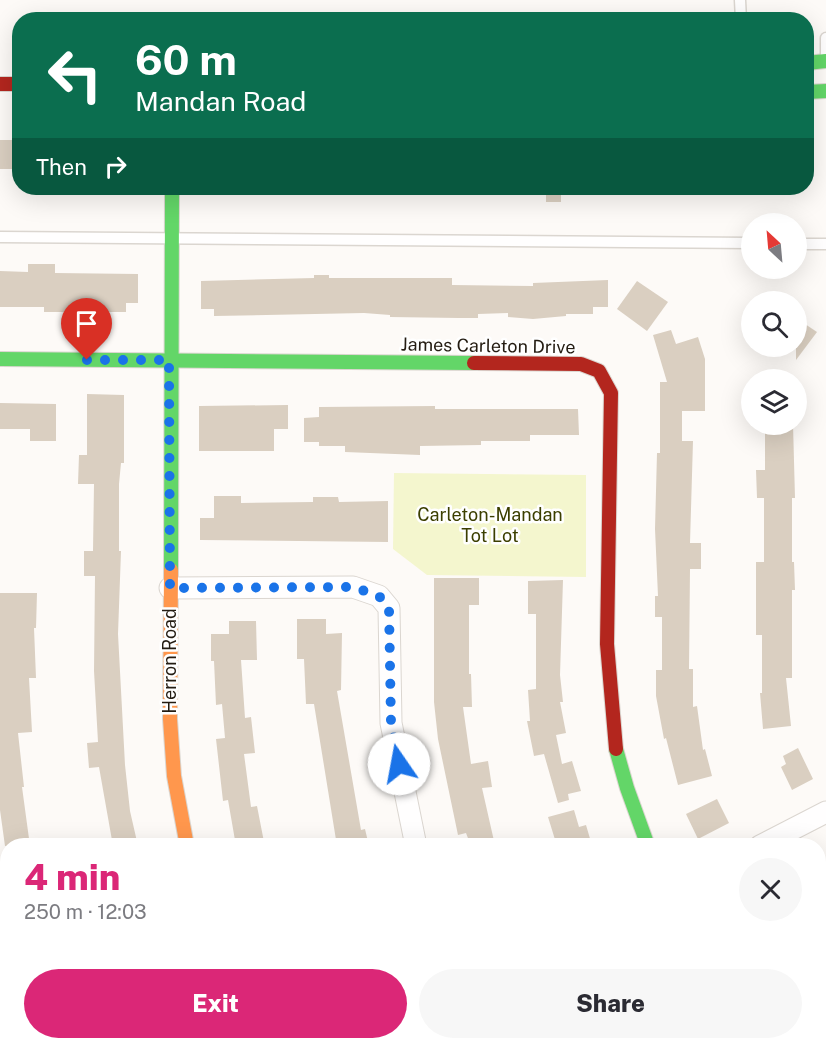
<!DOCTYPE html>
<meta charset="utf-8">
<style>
:root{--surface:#fff;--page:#f7f7f7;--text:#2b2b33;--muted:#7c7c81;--accent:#db2777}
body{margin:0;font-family:"Public Sans",sans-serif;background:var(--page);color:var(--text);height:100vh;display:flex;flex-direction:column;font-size:22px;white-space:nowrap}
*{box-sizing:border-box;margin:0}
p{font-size:20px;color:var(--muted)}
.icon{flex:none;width:33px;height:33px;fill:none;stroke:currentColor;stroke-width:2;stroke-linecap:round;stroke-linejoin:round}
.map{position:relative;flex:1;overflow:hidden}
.details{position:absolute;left:0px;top:838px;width:826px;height:212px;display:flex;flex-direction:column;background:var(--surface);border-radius:24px 24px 0 0;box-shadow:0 6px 24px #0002}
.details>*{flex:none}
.hud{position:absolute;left:12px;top:12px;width:802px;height:183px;border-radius:24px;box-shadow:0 6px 24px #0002;background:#0b6e4f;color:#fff;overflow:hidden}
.needle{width:39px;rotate:334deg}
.controls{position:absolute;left:741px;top:213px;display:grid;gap:12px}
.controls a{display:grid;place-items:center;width:66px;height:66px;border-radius:50%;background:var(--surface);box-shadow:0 6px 24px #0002;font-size:30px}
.pin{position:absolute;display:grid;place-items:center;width:51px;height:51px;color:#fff;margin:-62px -26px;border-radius:50% 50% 50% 0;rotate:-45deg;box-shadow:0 0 6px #0007}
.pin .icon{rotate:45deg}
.me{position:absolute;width:66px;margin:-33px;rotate:348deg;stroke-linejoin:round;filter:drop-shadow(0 0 4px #0008)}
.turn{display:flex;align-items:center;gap:21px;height:126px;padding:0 24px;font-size:27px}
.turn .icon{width:78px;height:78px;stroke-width:2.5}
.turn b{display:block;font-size:42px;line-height:51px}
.then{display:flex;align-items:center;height:57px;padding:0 24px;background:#0003;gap:12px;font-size:22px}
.round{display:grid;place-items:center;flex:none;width:63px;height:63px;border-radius:32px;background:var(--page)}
.overview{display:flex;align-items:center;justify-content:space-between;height:102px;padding:0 24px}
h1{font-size:36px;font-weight:800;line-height:45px;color:var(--accent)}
.action{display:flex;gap:12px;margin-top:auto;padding:12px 24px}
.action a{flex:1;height:69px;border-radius:36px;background:var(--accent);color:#fff;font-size:24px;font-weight:800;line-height:69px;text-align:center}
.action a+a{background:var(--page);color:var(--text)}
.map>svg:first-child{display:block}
</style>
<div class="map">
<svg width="826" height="1049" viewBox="0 0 826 1049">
<rect width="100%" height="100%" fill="#fdfaf7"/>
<path fill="#f4f6ce" d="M 394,473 L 586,475 L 586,577 L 427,575 L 393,549 Z"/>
<g fill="#dacfc1">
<rect x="0" y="140" width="20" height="29"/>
<rect x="546" y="188" width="15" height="14"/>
<path d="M 28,264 L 55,264 L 55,273 L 138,274 L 138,303 L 126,303 L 126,312 L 44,312 L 44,307 L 0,307 L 0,271 L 28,272 Z"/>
<path d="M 314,275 L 329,275 L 329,278 L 452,278 L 452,285 L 533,286 L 533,283 L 608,280 L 608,307 L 593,307 L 593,314 L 566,314 L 566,316 L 533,319 L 508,317 L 508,313 L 478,314 L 478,318 L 459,318 L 390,317 L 390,315 L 364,313 L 214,316 L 214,309 L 201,309 L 201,281 L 314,278 Z"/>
<path d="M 637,281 L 668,302 L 647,331 L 617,309 Z"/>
<path d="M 796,318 L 817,332 L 796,360 Z"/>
<path d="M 671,330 L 676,344 L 698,337 L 705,359 L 705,411 L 682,411 L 682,441 L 693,441 L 690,543 L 701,543 L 701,569 L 690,569 L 689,669 L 693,669 L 693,707 L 697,706 L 703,750 L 705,749 L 712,776 L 678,785 L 666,738 L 664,739 L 656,696 L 656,670 L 662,670 L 662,617 L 655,617 L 655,596 L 658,596 L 655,529 L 657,453 L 660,453 L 660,382 L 667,382 L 653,335 Z"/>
<path d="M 87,394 L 124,395 L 124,463 L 121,463 L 119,484 L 119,551 L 121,551 L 118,634 L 125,765 L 130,811 L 138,846 L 113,846 L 99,767 L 89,768 L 87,743 L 98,742 L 94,671 L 95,576 L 84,576 L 84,551 L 93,551 L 94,484 L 78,484 L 79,455 L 87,455 Z"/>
<path d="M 0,403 L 56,404 L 56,441 L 30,441 L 30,429 L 0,429 Z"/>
<path d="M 288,405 L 288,429 L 274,429 L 274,451 L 199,451 L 199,406 Z"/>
<path d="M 435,406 L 435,409 L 578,409 L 579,435 L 530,435 L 530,441 L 481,441 L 481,445 L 420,446 L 420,455 L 345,452 L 345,446 L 319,446 L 319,442 L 304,442 L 304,418 L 319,417 L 319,407 Z"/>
<path d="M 765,424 L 793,424 L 795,498 L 792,498 L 792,562 L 794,562 L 795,590 L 792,590 L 792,678 L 786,678 L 791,726 L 763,729 L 760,693 L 762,693 L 762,635 L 756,635 L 756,562 L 764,562 L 764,498 L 757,498 L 756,470 L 765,470 Z"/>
<path d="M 214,496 L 241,496 L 241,503 L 313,502 L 313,497 L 338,497 L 339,502 L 388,501 L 388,542 L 200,540 L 200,518 L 214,518 Z"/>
<path d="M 434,578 L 479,578 L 479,605 L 469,605 L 469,674 L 471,674 L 472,707 L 463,707 L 471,764 L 488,761 L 492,787 L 482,788 L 494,841 L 471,846 L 466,833 L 458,835 L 438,739 L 434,702 Z"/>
<path d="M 563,580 L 560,675 L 563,702 L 560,702 L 566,733 L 556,735 L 562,764 L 572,761 L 581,791 L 568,794 L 569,800 L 558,803 L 544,754 L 534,756 L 527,721 L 530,721 L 528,690 L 536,689 L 536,614 L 528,614 L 528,581 Z"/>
<path d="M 0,593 L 37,593 L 36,628 L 34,628 L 36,678 L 29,678 L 32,732 L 18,733 L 24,787 L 22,787 L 30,846 L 5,846 L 0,810 Z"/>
<path d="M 297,619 L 326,619 L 326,634 L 342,633 L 341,690 L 337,691 L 361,830 L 365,829 L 369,846 L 337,846 L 314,704 L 306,704 L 304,659 L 297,659 Z"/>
<path d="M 229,621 L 256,621 L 257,660 L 241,660 L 245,718 L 251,717 L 255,753 L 244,754 L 251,807 L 257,806 L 264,842 L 240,846 L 236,846 L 228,800 L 223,801 L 216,739 L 225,738 L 222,704 L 216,705 L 214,661 L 211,661 L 211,634 L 229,634 Z"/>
<path d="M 798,748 L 813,779 L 792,790 L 781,767 L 786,764 L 783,756 Z"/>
<path d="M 717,799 L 729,823 L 698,839 L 686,814 Z"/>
<path d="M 574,810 L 579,827 L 586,825 L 591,842 L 576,846 L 557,846 L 548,817 Z"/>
</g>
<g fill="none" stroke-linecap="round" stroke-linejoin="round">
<defs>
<g id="lane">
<path d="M 740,0 L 741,20"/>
<path d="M 826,59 L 826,38"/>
<path d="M 0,237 L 752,243"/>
<path d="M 796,244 L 826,244"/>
<path d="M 819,953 L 826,949"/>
<path d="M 630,1049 L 643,1042"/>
</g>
<g id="street">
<path d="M 170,588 L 353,587 L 379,596 L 389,608 L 391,723 L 416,846"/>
<path d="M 760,846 L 826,812"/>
<path d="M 256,1042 L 259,1049"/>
</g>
<g id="fast">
<path d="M 807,63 L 826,61"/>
<path d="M 807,92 L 826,91"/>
<path d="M 0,359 L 474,363"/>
<path d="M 171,570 L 172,188"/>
<path d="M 616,749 L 627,788 L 648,846"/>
</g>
<path id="slow" d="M 171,570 L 170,719 L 174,776 L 187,846"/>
<g id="jam">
<path d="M 0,84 L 20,84"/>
<path d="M 474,363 L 581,364 L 599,371 L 611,393 L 607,644 L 616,749"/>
</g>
</defs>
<use href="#lane" stroke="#dbd6d0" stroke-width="13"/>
<use href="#street" stroke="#dbd6d0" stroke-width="23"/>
<use href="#fast" stroke="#dbd6d0" stroke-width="16"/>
<use href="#slow" stroke="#dbd6d0" stroke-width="16"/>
<use href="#jam" stroke="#dbd6d0" stroke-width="16"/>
<use href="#lane" stroke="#fffefe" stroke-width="10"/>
<use href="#street" stroke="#fffefe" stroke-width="21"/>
<use href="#fast" stroke="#63d668" stroke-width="14"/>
<use href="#slow" stroke="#ff974d" stroke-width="14"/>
<use href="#jam" stroke="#b3261e" stroke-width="14"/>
</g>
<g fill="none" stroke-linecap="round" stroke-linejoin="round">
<path stroke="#1a73e8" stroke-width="10" stroke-dasharray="0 18" d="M 87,360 L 169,360 L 170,588 L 353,587 L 379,596 L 389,608 L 391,723 L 399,764"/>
</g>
<g text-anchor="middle" stroke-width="5" stroke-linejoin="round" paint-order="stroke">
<g font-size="18" fill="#241c12" stroke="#fff">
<text transform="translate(488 346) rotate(1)" y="6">James Carleton Drive</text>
<text transform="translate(170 661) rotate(-90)" y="6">Herron Road</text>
</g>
<g font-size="18" fill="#3c3f00" stroke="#fff">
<text x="490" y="521">Carleton-Mandan<tspan x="490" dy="21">Tot Lot</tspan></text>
</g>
</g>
</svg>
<div class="controls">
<a><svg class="needle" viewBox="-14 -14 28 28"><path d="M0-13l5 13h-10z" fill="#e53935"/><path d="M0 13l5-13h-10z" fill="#7c7c81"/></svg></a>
<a><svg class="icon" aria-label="search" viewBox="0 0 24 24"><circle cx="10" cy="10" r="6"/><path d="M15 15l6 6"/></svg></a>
<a><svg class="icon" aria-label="layers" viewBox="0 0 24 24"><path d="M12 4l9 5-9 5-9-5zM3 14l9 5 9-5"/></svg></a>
</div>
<div class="pin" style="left:87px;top:360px;background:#d93025"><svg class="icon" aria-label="arrive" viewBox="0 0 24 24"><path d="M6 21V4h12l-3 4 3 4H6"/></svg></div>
<svg class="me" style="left:399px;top:764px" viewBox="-20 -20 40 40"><circle r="19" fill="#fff"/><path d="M0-13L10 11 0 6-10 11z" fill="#1a73e8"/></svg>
<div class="hud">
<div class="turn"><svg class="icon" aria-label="left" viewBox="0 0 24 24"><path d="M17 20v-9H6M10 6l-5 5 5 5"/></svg><div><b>60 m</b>Mandan Road</div></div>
<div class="then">Then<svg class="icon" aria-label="right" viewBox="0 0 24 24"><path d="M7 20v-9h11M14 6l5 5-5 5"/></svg></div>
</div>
<section class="details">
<div class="overview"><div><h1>4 min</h1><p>250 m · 12:03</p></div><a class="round"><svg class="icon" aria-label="close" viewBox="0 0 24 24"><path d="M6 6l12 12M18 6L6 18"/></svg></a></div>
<div class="action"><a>Exit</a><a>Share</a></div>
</section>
</div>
